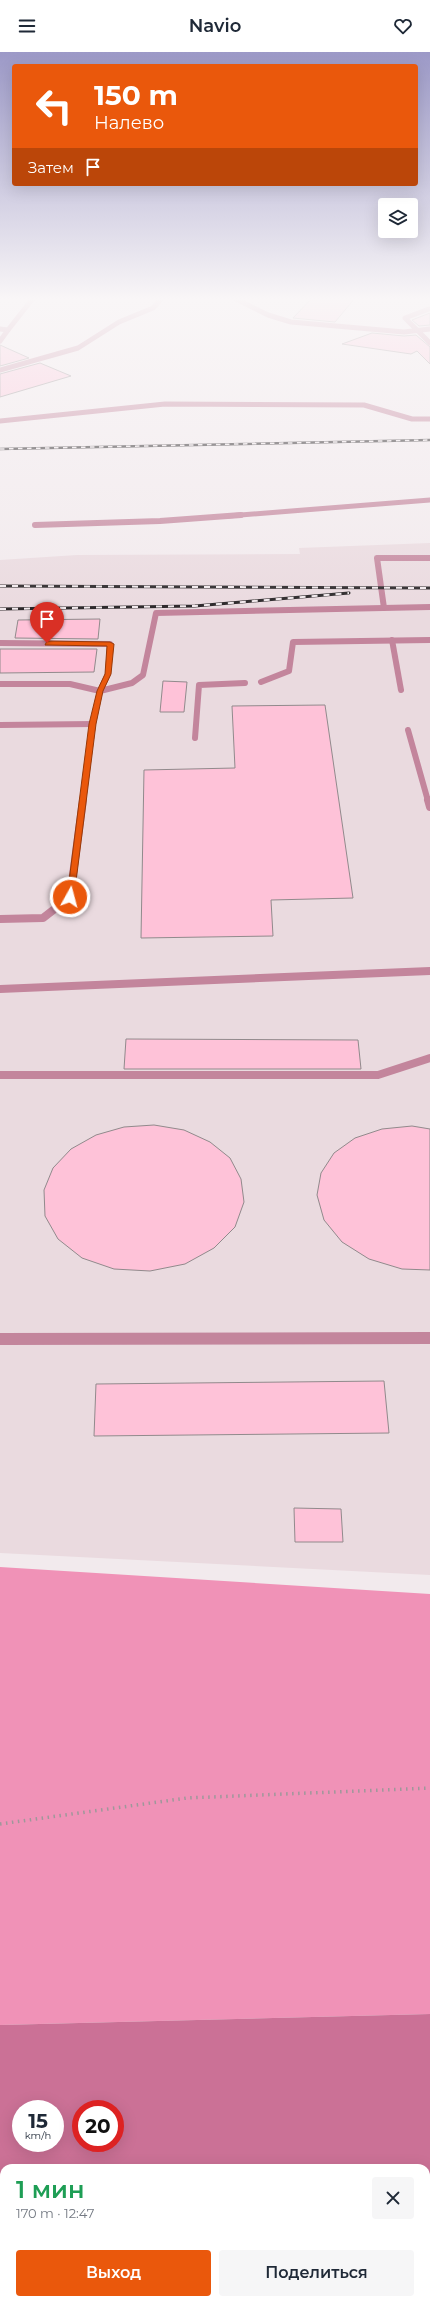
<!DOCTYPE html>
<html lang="ru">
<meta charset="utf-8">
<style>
:root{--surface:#fff;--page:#f6f6f7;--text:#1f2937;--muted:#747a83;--accent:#ea580c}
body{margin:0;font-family:Montserrat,sans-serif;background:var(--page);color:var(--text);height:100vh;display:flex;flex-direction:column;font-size:15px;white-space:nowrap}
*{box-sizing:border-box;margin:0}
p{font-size:13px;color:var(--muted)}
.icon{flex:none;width:22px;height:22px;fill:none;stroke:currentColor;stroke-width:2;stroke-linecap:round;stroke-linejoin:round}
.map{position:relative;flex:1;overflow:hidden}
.panel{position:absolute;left:0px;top:2112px;width:430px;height:140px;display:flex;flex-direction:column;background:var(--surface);border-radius:12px 12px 0 0;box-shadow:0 4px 16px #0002}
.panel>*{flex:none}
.hud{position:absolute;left:12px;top:12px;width:406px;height:122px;border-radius:4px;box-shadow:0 4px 16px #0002;background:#ea580c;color:#fff;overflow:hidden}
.tools{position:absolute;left:378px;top:146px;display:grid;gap:8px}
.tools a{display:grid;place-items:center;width:40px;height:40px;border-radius:4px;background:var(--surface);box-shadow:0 4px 16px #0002;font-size:20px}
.speed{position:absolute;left:12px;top:2048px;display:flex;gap:8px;font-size:20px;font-weight:700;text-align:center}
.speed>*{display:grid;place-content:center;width:52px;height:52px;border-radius:50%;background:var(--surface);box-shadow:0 4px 16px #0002;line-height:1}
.speed small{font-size:10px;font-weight:400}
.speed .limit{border:6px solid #d22;background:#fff;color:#111}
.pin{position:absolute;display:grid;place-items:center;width:34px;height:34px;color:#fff;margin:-41px -17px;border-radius:50% 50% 50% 0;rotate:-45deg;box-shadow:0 0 4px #0007}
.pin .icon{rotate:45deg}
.me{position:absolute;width:44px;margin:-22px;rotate:7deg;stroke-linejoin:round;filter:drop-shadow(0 0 3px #0008)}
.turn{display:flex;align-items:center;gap:14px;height:84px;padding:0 16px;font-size:18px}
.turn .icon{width:52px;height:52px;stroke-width:2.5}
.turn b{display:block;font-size:28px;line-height:34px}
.then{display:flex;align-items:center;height:38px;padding:0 16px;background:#0003;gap:8px;font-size:15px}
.round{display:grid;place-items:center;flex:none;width:42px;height:42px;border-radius:4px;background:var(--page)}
.head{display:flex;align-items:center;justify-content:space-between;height:68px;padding:0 16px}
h1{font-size:24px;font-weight:600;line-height:30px;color:#1e9e55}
.action{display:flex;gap:8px;margin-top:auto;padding:8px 16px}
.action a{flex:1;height:46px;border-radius:4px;background:var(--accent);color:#fff;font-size:16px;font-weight:600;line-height:46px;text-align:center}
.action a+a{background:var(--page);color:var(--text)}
header{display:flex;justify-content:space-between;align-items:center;height:52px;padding:0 16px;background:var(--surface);font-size:18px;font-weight:600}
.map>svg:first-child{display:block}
</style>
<header><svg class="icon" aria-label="menu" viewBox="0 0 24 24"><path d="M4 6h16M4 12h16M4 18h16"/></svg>Navio<svg class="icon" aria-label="heart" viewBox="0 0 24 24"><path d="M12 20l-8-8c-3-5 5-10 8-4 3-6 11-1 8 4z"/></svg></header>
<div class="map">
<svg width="430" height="2252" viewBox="0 0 430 2252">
<rect width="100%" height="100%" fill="#f2eaed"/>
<path fill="#eadadf" d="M 430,491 L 430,1523 L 0,1501 L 0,508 L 77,503 L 300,502 L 299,496 Z"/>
<path fill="#f092b7" d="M 0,1515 L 430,1542 L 430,1962 L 0,1973 Z"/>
<path fill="#cb7196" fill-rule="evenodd" d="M 430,1962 L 430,2252 L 0,2252 L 0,1973 ZM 21,2057 L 55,2057 L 55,2091 L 21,2091 ZM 81,2057 L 115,2057 L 115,2091 L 81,2091 ZM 4,2116 L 426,2116 L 426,2248 L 4,2248 Z"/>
<g fill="#fec2d8" stroke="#918a8c">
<path d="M 313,245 L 356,245 L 335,270 L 293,266 Z"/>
<path d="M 430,261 L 430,273 L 419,274 L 412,268 Z"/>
<path d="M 372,281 L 404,284 L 416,283 L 430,295 L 430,312 L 417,299 L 411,302 L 342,292 Z"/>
<path d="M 0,293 L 29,306 L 0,314 Z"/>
<path d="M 40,311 L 71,324 L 0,345 L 0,322 Z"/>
<path d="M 100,567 L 98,587 L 15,586 L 18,568 Z"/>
<path d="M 0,597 L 97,597 L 94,620 L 0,621 Z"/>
<path d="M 163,629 L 187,630 L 184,660 L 160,660 Z"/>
<path d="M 325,653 L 353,846 L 271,848 L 273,884 L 141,886 L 144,718 L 235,716 L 232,654 Z"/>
<path d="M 126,987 L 358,988 L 361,1017 L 124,1017 Z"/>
<path d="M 154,1073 L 184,1078 L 210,1090 L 230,1106 L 241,1127 L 244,1150 L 235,1175 L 214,1196 L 185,1212 L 150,1219 L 114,1217 L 82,1206 L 58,1187 L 45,1164 L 44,1138 L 53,1116 L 71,1097 L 96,1083 L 124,1075 Z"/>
<path d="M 412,1074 L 430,1077 L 430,1218 L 402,1217 L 369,1207 L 342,1190 L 324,1168 L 317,1143 L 321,1121 L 334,1101 L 355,1086 L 382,1077 Z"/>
<path d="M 384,1329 L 389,1381 L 94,1384 L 96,1332 Z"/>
<path d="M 294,1456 L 341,1457 L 343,1490 L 295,1490 Z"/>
</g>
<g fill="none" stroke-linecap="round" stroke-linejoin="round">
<path stroke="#9e989a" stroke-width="3.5" stroke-dasharray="1.5 4.5" stroke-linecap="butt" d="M 0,1772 L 187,1746 L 430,1736"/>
<g stroke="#c3859c" stroke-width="5">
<path d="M 232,245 L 268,263 L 291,270 L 404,280 L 430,277"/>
<path d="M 429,257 L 405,266 L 430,291"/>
<path d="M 0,277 L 8,278 L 34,245"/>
<path d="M 0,289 L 8,278"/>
<path d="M 0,318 L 78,296 L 119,270 L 153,256 L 163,245"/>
<path d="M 0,369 L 165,352 L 364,353 L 412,367 L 430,367"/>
<path d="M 228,464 L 430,448"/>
</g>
<g stroke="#c3859c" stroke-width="6">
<path d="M 35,473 L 160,469 L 241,463"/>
<path d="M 384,556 L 377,506 L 430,506"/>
<path d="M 392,588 L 401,638"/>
<path d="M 0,591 L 110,592 L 108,622 L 100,639 L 70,632 L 0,632"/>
<path d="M 261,630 L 289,619 L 293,590 L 430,588"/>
<path d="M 0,673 L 93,672"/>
<path d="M 408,678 L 428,749"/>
<path d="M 195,686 L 199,633 L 245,631"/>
<path d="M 83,749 L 93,672 L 100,639 L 132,631 L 143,623 L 156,561 L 430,555"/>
</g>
<g stroke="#c3859c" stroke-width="8">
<path d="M 428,748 L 430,755"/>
<path d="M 0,867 L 43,866 L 70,845 L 83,748"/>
<path d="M 0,937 L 430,919"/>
<path d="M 0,1023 L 378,1023 L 430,1006"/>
</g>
<path stroke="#c3859c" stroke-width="12" d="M 0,1287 L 430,1286"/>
<defs>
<path id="rail-far1" d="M 0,397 L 430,388"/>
<g id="rail">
<path d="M 0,534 L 430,536"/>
<path d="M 0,557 L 195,554 L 349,541"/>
</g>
</defs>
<use href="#rail-far1" stroke="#2a2628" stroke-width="2.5"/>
<use href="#rail" stroke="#2a2628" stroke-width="3"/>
<use href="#rail-far1" stroke="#f2eaed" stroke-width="1.5" stroke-dasharray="4.5" stroke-linecap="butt"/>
<use href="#rail" stroke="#f2eaed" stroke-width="2" stroke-dasharray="6" stroke-linecap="butt"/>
</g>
<linearGradient id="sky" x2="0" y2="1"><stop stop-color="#9c99c7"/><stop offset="0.44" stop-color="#f9f6f7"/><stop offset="1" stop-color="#f9f6f7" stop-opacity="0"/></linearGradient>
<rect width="430" height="561" fill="url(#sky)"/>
<path fill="#ea580c" stroke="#983908" d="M 47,589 L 110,590 L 114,592 L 111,622 L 103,639 L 96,672 L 74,845 L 70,847 L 67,845 L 89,672 L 97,639 L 105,622 L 107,594 L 45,593 Z"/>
</svg>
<div class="tools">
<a><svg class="icon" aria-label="layers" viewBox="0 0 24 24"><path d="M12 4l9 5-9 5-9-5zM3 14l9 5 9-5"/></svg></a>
</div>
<div class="speed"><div>15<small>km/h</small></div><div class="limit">20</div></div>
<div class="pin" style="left:47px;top:591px;background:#d93025"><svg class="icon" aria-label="arrive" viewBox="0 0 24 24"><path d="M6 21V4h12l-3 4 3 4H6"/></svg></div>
<svg class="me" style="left:70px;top:845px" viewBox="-20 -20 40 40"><circle r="17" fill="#ea580c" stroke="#fff" stroke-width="3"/><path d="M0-11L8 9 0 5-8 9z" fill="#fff"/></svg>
<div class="hud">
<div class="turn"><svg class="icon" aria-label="left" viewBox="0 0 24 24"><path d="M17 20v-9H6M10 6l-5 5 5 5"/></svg><div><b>150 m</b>Налево</div></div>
<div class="then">Затем<svg class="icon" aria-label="arrive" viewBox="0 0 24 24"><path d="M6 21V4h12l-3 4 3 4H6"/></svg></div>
</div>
<section class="panel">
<div class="head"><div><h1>1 мин</h1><p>170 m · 12:47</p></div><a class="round"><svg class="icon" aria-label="close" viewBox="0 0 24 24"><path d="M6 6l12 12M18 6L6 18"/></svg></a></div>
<div class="action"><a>Выход</a><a>Поделиться</a></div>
</section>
</div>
